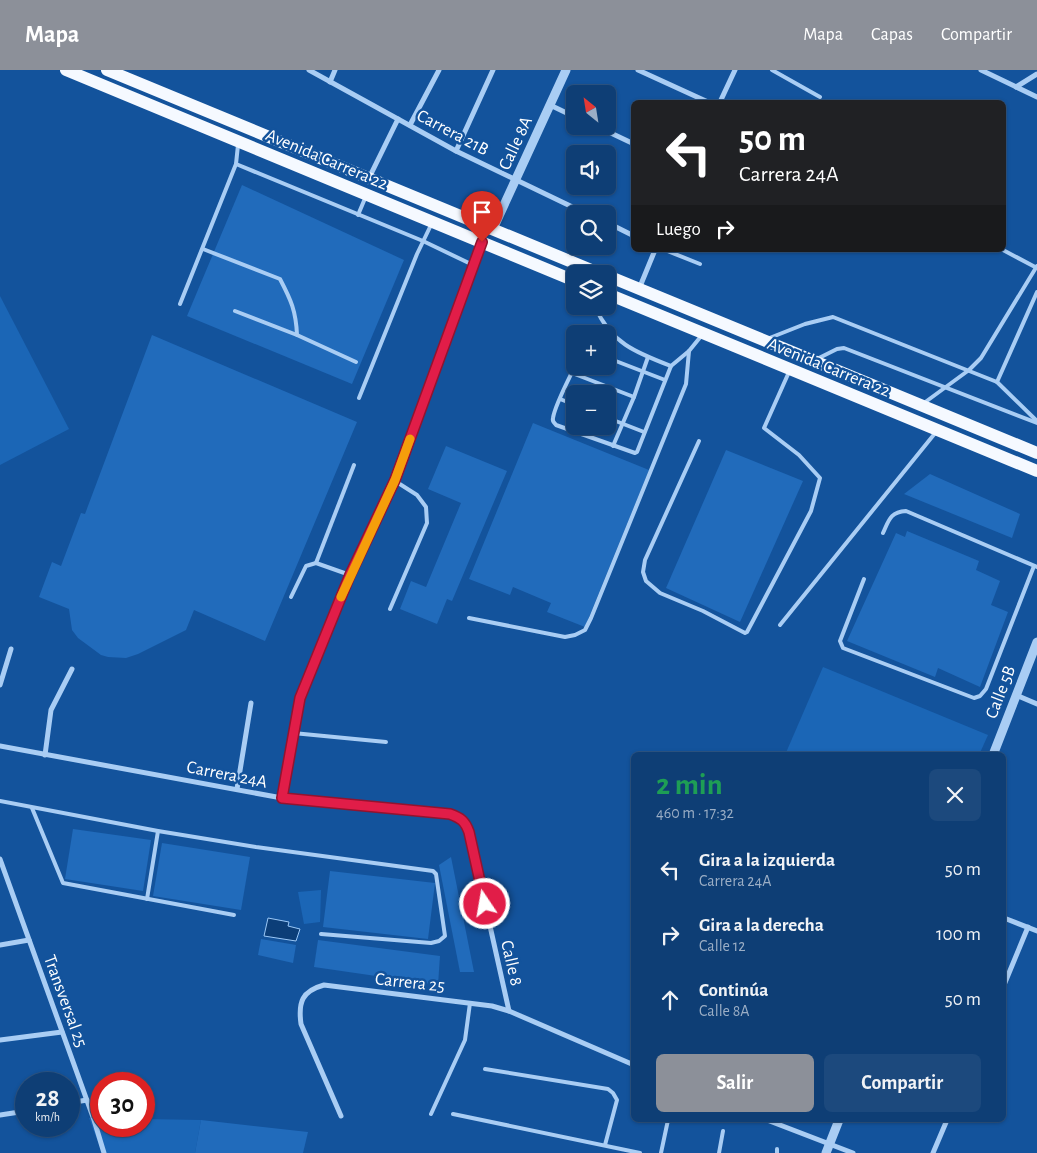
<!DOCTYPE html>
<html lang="es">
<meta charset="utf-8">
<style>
:root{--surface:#0e3e75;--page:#1c497d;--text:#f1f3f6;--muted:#9baec5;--line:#2e5787;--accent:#8c9099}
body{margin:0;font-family:"Alegreya Sans",sans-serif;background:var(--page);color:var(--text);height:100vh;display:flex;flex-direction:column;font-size:19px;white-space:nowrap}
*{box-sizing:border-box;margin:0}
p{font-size:16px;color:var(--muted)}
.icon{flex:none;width:28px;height:28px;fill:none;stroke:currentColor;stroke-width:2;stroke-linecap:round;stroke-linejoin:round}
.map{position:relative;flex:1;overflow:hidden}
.drawer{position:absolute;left:631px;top:682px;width:375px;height:370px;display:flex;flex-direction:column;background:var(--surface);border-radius:8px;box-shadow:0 1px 4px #0004,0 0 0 1px var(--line)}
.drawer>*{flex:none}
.top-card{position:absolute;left:631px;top:30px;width:375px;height:152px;border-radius:8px;box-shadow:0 1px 4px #0004,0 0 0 1px var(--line);background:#202124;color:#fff;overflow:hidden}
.needle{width:32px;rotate:330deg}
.tools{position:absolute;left:566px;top:15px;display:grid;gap:10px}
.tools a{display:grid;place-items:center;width:50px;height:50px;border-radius:8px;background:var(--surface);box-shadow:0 1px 4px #0004,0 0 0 1px var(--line);font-size:25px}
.speed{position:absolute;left:15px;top:1002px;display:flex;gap:10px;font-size:25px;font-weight:700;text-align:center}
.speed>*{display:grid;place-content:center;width:65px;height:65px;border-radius:50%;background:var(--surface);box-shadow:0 1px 4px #0004,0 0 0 1px var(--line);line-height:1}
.speed small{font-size:12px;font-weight:400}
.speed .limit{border:8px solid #d22;background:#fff;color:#111}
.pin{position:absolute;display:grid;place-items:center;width:42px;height:42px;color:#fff;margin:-51px -21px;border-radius:50% 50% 50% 0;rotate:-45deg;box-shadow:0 0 5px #0007}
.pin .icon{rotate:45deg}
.me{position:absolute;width:55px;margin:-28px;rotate:348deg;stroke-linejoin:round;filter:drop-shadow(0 0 4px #0008)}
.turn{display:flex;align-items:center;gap:18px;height:105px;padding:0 25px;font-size:22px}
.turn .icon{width:65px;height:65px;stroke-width:2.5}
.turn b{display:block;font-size:35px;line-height:42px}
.then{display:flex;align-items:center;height:48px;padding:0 25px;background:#0003;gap:10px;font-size:19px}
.round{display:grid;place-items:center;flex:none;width:52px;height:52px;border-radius:8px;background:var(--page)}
.headline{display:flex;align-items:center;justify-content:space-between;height:85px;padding:0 25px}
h1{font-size:30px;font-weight:700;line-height:38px;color:#1e9e55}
.action{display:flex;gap:10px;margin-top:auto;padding:10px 25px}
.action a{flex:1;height:58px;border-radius:8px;background:var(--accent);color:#fff;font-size:20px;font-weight:700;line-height:58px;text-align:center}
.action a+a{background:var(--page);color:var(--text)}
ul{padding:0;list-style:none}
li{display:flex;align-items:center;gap:15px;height:65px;padding:0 25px}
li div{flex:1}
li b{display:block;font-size:19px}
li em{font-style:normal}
header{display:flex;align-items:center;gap:30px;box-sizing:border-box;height:70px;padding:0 25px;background:var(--accent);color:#fff}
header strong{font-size:24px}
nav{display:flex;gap:28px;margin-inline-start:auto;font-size:18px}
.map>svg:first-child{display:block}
</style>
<header>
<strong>Mapa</strong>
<nav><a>Mapa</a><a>Capas</a><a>Compartir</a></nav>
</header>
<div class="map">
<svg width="1037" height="1083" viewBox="0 0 1037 1083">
<rect width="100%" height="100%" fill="#13539c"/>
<g fill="#1b66b6">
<path d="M 0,226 L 69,359 L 0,395 Z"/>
<path d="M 823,597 L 988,665 L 979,685 L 785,685 Z"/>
<path d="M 321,820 L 320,852 L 304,854 L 298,822 Z"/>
<path d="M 89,1048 L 101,1048 L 101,1056 L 144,1056 L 144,1049 L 201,1050 L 195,1083 L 102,1083 Z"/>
</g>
<path fill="#0c3e78" stroke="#9bc8f7" d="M 268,848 L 289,852 L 288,856 L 300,859 L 296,871 L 264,866 Z"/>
<g fill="#216bbb">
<path d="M 242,115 L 404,190 L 352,314 L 187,246 Z"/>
<path d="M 152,265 L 357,352 L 265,571 L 194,540 L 186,560 L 138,584 L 126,588 L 108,587 L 101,585 L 78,568 L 72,560 L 69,539 L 39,527 L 52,492 L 61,496 L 81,443 L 85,444 Z"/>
<path d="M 533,353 L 649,400 L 585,557 L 547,542 L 551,533 L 513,517 L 510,525 L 469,509 Z"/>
<path d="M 446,376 L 507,401 L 452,531 L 447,529 L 437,554 L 400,539 L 411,511 L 426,517 L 461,433 L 428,419 Z"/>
<path d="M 726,380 L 803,411 L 740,552 L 666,518 Z"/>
<path d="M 930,404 L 1020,444 L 1012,468 L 904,424 Z"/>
<path d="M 907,461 L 979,491 L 976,500 L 1000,511 L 991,535 L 1008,542 L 980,617 L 938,598 L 935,607 L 847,571 L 896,463 L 905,467 Z"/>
<path d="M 73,759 L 151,770 L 143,821 L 65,809 Z"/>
<path d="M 162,773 L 250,787 L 241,840 L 153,826 Z"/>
<path d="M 451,787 L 474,902 L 460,902 L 439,795 Z"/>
<path d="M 330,801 L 435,813 L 428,869 L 323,857 Z"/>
<path d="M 261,869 L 296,875 L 293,893 L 258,885 Z"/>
<path d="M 318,870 L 440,886 L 438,915 L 314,897 Z"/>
<path d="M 201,1050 L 308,1062 L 303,1083 L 195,1083 Z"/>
</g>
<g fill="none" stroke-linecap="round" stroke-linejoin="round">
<g stroke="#a9cdf4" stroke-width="4">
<path d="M 772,0 L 820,27"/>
<path d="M 236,94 L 423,171 L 473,195"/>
<path d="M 358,145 L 366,126"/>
<path d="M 203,179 L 280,209 C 291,230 296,241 297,265 L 356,292"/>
<path d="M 665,180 L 700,194"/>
<path d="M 1003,180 L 1037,198"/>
<path d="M 180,234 L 236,94 L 238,75"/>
<path d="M 595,236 C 610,273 637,283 671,296"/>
<path d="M 235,241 L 297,265"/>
<path d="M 767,269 L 805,254 L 833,247 L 997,312 L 1037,351"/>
<path d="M 608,288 L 665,310"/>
<path d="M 817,289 L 837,279 L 844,278 L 1037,353"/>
<path d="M 575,296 C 569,309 555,335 553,348 C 552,352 554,352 556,355 L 635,383 L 637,382 L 671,296 L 689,281 L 702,265"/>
<path d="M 572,303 L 634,327"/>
<path d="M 997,312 L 1037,222"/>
<path d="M 359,328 L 417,184 L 431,155"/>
<path d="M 560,329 L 575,335"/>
<path d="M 924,333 L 969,300 L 981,288 L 1037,196"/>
<path d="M 608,348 L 644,362"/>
<path d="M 699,371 L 645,490 L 643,502 L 646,511 L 660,523 L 703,541 L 745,563 L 747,562 L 811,441 L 820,408 L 799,385 L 764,358 L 789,302"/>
<path d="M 613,376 L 634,327 L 648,287"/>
<path d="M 883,463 C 889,450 890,442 906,441 L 1037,497"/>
<path d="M 316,493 L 354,395"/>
<path d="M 864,509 L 840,571 L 843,578 L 974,628 L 980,626 L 986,619 L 1034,496"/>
<path d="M 291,527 L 306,496 L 316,493 L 350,505"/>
<path d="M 390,539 L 427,453 L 426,437 L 417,425 L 395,411"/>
<path d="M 469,548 L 565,567 L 575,565 L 585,560 L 591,548 L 686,314 L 689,281"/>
<path d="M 780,555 L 936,362"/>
<path d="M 293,663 L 386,672"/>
<path d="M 0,731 L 158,761 L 256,777 L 433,801 L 436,804 L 445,866 L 439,871 L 431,873 L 321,864"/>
<path d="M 32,738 L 63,813 L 234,845"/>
<path d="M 147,829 L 158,761"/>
<path d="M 485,999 L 608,1019 L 613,1023 L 617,1030 L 605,1075"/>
<path d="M 431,1044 L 465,970 L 470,933"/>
<path d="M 453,1044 L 640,1083"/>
<path d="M 661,1083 L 668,1050"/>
<path d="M 719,1083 L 723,1061"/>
<path d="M 777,1083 L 777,1079"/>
</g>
<g stroke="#a9cdf4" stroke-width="5">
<path d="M 309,0 L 456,81 L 587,144"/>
<path d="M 638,0 L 708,32"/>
<path d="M 981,0 L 1037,27"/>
<path d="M 330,12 L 335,0"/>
<path d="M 1016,17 L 1037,4"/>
<path d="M 720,32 L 735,0"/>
<path d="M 550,35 L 575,47"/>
<path d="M 410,55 L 439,0"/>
<path d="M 596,56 L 634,74"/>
<path d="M 456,81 L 493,0"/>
<path d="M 369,108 L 398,49"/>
<path d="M 608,153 L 634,166"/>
<path d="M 639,219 L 655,180"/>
<path d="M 0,615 L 11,579"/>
<path d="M 1016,625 L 1037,634"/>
<path d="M 0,676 L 282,728 L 450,744 C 461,748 465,751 469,762 L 509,941"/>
<path d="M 45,685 L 51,640 L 72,599"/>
<path d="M 237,719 L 251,633"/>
<path d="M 282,728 L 300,628 L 350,505 L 395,411 L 481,173"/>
<path d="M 0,789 L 94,1050 L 104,1083"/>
<path d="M 1004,848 L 1037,861"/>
<path d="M 0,875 L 29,870"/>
<path d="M 1004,915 L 1028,857"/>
<path d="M 0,970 L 62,962"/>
<path d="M 69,1033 L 87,1030"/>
<path d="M 0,1045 L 26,1041"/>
<path d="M 341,1046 L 301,954 C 298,932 302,921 324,915 L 492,936 L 509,941 L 634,995"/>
<path d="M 767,1050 L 853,1083"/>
<path d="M 933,1083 L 947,1050"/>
</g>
<g stroke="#a9cdf4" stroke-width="9">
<path d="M 493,159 L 566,0"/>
<path d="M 993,685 L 1037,572"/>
<path d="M 826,1083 L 839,1050"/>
</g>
<g stroke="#f5f9ff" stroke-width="12">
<path d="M 66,0 L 575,211"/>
<path d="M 107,0 L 601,204"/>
<path d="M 608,206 L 1037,383"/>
<path d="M 608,224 L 1037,401"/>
</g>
</g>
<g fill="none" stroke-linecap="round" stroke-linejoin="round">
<defs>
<path id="route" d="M 482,172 L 395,410 L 350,505 L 300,628 L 282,728 L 450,744 C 461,748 465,751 469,762 L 485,834"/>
</defs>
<use href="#route" stroke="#92132f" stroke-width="12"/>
<use href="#route" stroke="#e11d48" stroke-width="9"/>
<path stroke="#f59e0b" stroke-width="9" d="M 341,527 L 395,410 L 410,369"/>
</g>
<g text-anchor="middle" stroke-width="5" stroke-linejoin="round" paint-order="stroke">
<g font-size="18" fill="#fff" stroke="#13539c">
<text transform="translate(453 62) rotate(28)" y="6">Carrera 21B</text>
<text transform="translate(515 73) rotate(-65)" y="6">Calle 8A</text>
<text transform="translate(327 89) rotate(23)" y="6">Avenida Carrera 22</text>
<text transform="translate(829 297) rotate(22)" y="6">Avenida Carrera 22</text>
<text transform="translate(1000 622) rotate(-69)" y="6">Calle 5B</text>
<text transform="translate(227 704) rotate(11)" y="6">Carrera 24A</text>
<text transform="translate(512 893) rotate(77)" y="6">Calle 8</text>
<text transform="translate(410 912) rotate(6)" y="6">Carrera 25</text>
<text transform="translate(66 931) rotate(70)" y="6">Transversal 25</text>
</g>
</g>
</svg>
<div class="tools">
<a><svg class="needle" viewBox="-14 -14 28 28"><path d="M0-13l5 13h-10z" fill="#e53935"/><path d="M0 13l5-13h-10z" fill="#9baec5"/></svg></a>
<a><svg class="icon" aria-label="sound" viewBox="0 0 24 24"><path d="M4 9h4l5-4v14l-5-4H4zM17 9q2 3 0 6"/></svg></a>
<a><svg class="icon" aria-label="search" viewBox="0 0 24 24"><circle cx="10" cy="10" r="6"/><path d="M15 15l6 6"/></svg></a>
<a><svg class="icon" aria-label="layers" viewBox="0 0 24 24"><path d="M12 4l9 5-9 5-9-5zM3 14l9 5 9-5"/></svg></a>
<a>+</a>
<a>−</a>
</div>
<div class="speed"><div>28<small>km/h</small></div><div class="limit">30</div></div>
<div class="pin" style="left:482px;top:172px;background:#d93025"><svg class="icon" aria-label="arrive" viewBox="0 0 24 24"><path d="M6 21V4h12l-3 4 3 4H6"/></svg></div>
<svg class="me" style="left:485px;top:834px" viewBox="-20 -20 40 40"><circle r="17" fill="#e11d48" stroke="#fff" stroke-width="3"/><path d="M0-11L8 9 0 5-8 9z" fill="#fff"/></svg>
<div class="top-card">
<div class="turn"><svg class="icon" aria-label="left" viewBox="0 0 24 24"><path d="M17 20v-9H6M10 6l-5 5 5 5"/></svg><div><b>50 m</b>Carrera 24A</div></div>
<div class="then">Luego<svg class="icon" aria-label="right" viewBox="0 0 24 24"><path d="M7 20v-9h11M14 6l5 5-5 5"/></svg></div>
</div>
<section class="drawer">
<div class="headline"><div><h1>2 min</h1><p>460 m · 17:32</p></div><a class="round"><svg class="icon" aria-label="close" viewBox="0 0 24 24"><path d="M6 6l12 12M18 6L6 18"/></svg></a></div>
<ul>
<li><svg class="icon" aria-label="left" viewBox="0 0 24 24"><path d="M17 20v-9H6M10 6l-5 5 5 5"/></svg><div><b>Gira a la izquierda</b><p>Carrera 24A</p></div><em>50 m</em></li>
<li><svg class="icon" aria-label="right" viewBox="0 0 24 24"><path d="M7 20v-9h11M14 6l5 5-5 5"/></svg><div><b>Gira a la derecha</b><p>Calle 12</p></div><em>100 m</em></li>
<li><svg class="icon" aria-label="ahead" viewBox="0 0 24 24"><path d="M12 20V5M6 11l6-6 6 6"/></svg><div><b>Continúa</b><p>Calle 8A</p></div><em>50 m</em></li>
</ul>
<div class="action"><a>Salir</a><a>Compartir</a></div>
</section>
</div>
